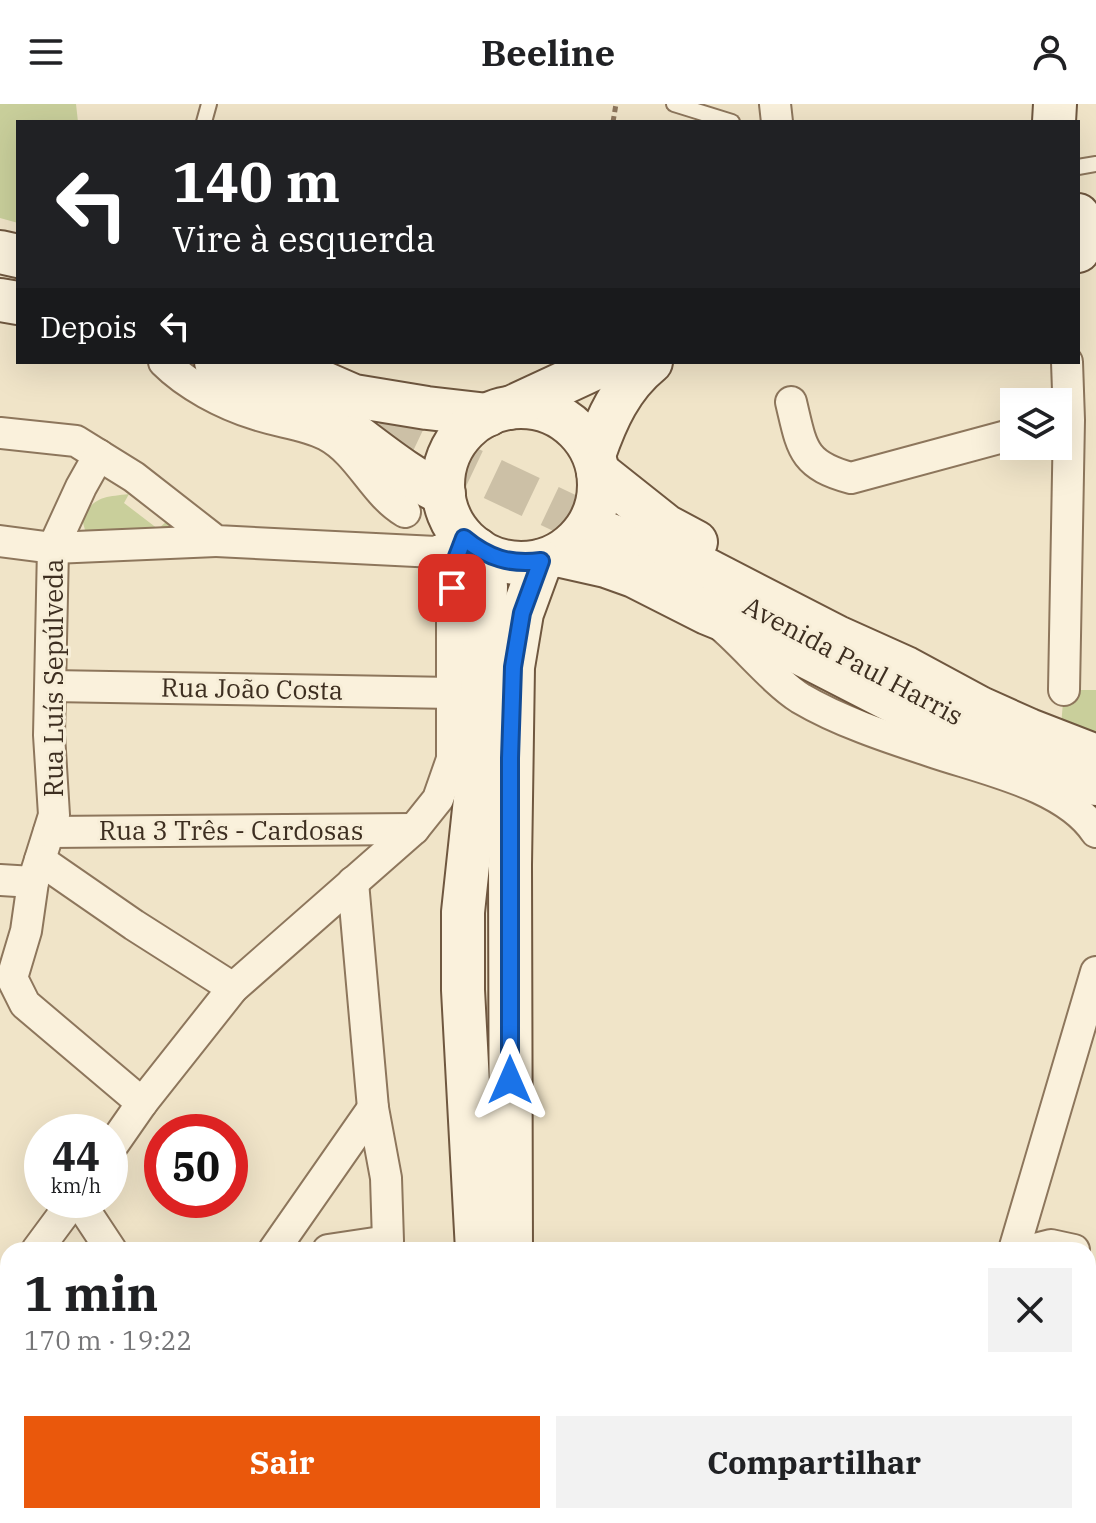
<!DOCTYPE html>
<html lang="pt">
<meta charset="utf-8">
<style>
:root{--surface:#fff;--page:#f2f2f2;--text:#202124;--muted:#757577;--accent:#ea580c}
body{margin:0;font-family:"IBM Plex Serif",serif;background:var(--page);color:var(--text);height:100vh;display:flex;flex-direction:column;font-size:30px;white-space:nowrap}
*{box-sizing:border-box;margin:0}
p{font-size:26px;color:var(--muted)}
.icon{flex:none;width:44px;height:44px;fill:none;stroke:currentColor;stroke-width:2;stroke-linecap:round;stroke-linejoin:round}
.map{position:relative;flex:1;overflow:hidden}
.side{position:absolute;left:0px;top:1138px;width:1096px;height:282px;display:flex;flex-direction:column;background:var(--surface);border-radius:24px 24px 0 0;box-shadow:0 8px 32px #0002}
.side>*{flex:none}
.banner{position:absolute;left:16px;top:16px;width:1064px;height:244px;border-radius:0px;box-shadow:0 8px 32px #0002;background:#202124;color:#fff;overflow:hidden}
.buttons{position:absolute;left:1000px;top:284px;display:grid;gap:16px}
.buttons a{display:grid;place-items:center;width:72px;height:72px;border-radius:0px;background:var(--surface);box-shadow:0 8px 32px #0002;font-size:40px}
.speed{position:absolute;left:24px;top:1010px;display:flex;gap:16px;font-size:40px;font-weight:700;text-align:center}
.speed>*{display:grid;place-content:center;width:104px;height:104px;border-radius:50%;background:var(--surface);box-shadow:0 8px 32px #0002;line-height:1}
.speed small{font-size:20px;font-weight:400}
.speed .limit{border:12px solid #d22;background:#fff;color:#111}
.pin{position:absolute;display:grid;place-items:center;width:68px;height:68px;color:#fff;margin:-34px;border-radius:16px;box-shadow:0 4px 12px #0006}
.me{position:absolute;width:88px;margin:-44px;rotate:0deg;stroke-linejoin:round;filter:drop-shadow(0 0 6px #0008)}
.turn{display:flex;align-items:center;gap:28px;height:168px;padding:0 24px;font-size:36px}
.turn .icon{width:104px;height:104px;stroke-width:2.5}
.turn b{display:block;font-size:56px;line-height:68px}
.then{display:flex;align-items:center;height:76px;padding:0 24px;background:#0003;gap:16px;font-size:30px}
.round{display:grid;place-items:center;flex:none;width:84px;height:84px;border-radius:0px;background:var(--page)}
.head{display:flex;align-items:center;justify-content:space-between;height:136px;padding:0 24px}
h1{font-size:48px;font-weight:800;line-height:60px}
.primary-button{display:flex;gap:16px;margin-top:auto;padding:16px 24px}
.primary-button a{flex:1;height:92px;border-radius:0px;background:var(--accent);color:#fff;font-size:32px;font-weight:800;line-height:92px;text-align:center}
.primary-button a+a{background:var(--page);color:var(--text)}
header{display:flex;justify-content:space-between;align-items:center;height:104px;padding:0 24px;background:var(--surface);font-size:36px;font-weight:800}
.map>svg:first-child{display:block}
</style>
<header><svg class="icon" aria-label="menu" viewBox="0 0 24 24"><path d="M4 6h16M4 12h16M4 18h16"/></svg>Beeline<svg class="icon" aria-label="person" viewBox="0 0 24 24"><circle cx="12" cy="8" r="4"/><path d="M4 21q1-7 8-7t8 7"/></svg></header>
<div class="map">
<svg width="1096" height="1419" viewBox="0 0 1096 1419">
<rect width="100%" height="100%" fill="#f0e4c8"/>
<g fill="#c9cf9b">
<path d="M 0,0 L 76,0 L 78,18 L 18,18 L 18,119 L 0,114 Z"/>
<path d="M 129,390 L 124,399 L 158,425 L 167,417 L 170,424 L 92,432 L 85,426 L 82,415 C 94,392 105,393 129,390 Z"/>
<path d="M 1064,586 L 1096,586 L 1096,634 L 1061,622 Z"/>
<rect x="181" y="1412" width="124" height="7"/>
</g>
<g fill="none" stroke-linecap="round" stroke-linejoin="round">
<path stroke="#ccc0a6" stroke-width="42" stroke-dasharray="42 21" stroke-linecap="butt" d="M 322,294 L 611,431"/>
<defs>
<g id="service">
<path d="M 674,0 L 732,18"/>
<path d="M 204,18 L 209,0"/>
<path d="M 1078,63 L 1096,60"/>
</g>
<g id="minor">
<path d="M 775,0 L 777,18"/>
<path d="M 164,258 C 187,281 223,300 255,310 C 277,318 305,320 326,331 C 360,349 373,389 405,408"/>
<path d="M 791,298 C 802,344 802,361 851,374 L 1014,330"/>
<path d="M 0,329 L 76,337 L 134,373 L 216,437 L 436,448 L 447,443 L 460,429"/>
<path d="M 99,351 L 81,383 L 53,444 L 49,631 L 54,711 L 33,778 L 26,827 L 12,874 L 25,900 L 142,999"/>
<path d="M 0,437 L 53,444 L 216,437"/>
<path d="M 724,524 C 747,544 775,578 800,594 C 839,617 887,633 930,647 C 982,665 1065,681 1096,728"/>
<path d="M 51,582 L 453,589"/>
<path d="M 1064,586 L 1069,316 L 1067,258"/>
<path d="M 49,728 L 414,725"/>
<path d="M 40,756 L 134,821 L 233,884"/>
<path d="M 0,776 L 33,778"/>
<path d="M 110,1045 L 142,999 L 233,884 L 414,725 L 438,695 L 452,655 L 452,484 L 456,455 L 464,434"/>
<path d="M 78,1096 L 111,1146"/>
<path d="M 37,1146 L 74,1096"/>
<path d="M 274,1146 L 373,1004"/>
<path d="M 328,1146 L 388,1137 L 386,1074 L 373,1004 L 353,778"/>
<path d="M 1014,1146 L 1096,868"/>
<path d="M 1031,1146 L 1051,1141 L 1074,1146"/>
<path d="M 1088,1244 L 1096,1237"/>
<path d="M 148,1412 L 149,1419"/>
<path d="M 329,1412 L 329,1419"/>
<path d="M 1012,1419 L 1015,1412"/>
</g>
<g id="secondary">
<path d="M 1054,18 L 1055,0"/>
<path d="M 1078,111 L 1083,131 L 1078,147"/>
<path d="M 0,148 L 18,152"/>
<path d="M 0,196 L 18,199"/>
<path d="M 216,258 C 254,274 293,289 327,311 C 366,337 401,370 444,390"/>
<path d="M 292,265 L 354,292 L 427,304 L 488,311"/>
<circle cx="521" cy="381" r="78"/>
<path d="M 510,304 L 609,258"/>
<path d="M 594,351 C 606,316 621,282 651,258"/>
<path d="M 598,368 L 666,422 L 696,438"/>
<path d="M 611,431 L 671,461"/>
<path d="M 651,437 L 837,533 L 906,564 L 980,604 L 1029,626 L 1096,652"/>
<path d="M 477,445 L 486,482 L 485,522 L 479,658 L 463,808 L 463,886 L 477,1146"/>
<path d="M 557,451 L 606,462 L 634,472 L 707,509 L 778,538 L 988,646 L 1096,680"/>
<path d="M 511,1146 L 510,761 L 513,563 L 522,509 L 541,457"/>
<path d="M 489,1419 L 491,1412"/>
</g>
</defs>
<use href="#service" stroke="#8d765c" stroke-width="18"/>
<use href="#minor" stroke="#8d765c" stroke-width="34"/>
<use href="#secondary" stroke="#6f573f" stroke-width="46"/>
<g stroke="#8d765c" stroke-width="5" stroke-dasharray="6 4" stroke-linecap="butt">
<path d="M 613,18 L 616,0"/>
<path d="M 0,1183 L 8,1181"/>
<path d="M 181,1412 L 181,1419"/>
<path d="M 201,1412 L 201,1419"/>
<path d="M 258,1412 L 259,1419"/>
</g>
<use href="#service" stroke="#faf1dc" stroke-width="14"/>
<use href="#minor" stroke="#faf1dc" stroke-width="30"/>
<use href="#secondary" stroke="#faf1dc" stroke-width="42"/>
</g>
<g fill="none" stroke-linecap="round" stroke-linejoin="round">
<defs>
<path id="route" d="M 452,484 L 456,455 L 464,434 C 488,454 510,461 541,457 L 522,509 L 513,563 L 510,654 L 510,976"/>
</defs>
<use href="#route" stroke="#114b97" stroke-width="20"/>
<use href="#route" stroke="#1a73e8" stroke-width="14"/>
</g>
<g text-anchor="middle" stroke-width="6" stroke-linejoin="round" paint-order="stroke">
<g font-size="26" fill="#3d2e20" stroke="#f7eed8">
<text transform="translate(853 557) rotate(28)" y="9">Avenida Paul Harris</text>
<text transform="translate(54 574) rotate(-90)" y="9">Rua Luís Sepúlveda</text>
<text transform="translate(252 585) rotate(1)" y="9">Rua João Costa</text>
<text x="231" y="736">Rua 3 Três - Cardosas</text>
</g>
</g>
</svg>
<div class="buttons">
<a><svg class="icon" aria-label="layers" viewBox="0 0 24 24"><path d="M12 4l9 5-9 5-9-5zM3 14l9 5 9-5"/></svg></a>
</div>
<div class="speed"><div>44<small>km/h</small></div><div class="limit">50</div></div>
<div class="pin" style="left:452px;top:484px;background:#d93025"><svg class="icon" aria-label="arrive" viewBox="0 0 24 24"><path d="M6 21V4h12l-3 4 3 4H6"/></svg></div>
<svg class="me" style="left:510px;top:976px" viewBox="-20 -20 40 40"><path d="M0-17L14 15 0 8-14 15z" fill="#1a73e8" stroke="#fff" stroke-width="4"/></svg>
<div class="banner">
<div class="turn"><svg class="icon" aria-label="left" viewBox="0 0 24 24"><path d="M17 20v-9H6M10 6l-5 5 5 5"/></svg><div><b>140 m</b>Vire à esquerda</div></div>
<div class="then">Depois<svg class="icon" aria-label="left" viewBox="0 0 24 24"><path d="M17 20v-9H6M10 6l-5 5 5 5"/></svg></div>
</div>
<section class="side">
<div class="head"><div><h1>1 min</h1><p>170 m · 19:22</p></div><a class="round"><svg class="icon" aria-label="close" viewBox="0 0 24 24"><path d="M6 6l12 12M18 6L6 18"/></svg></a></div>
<div class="primary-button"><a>Sair</a><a>Compartilhar</a></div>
</section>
</div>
